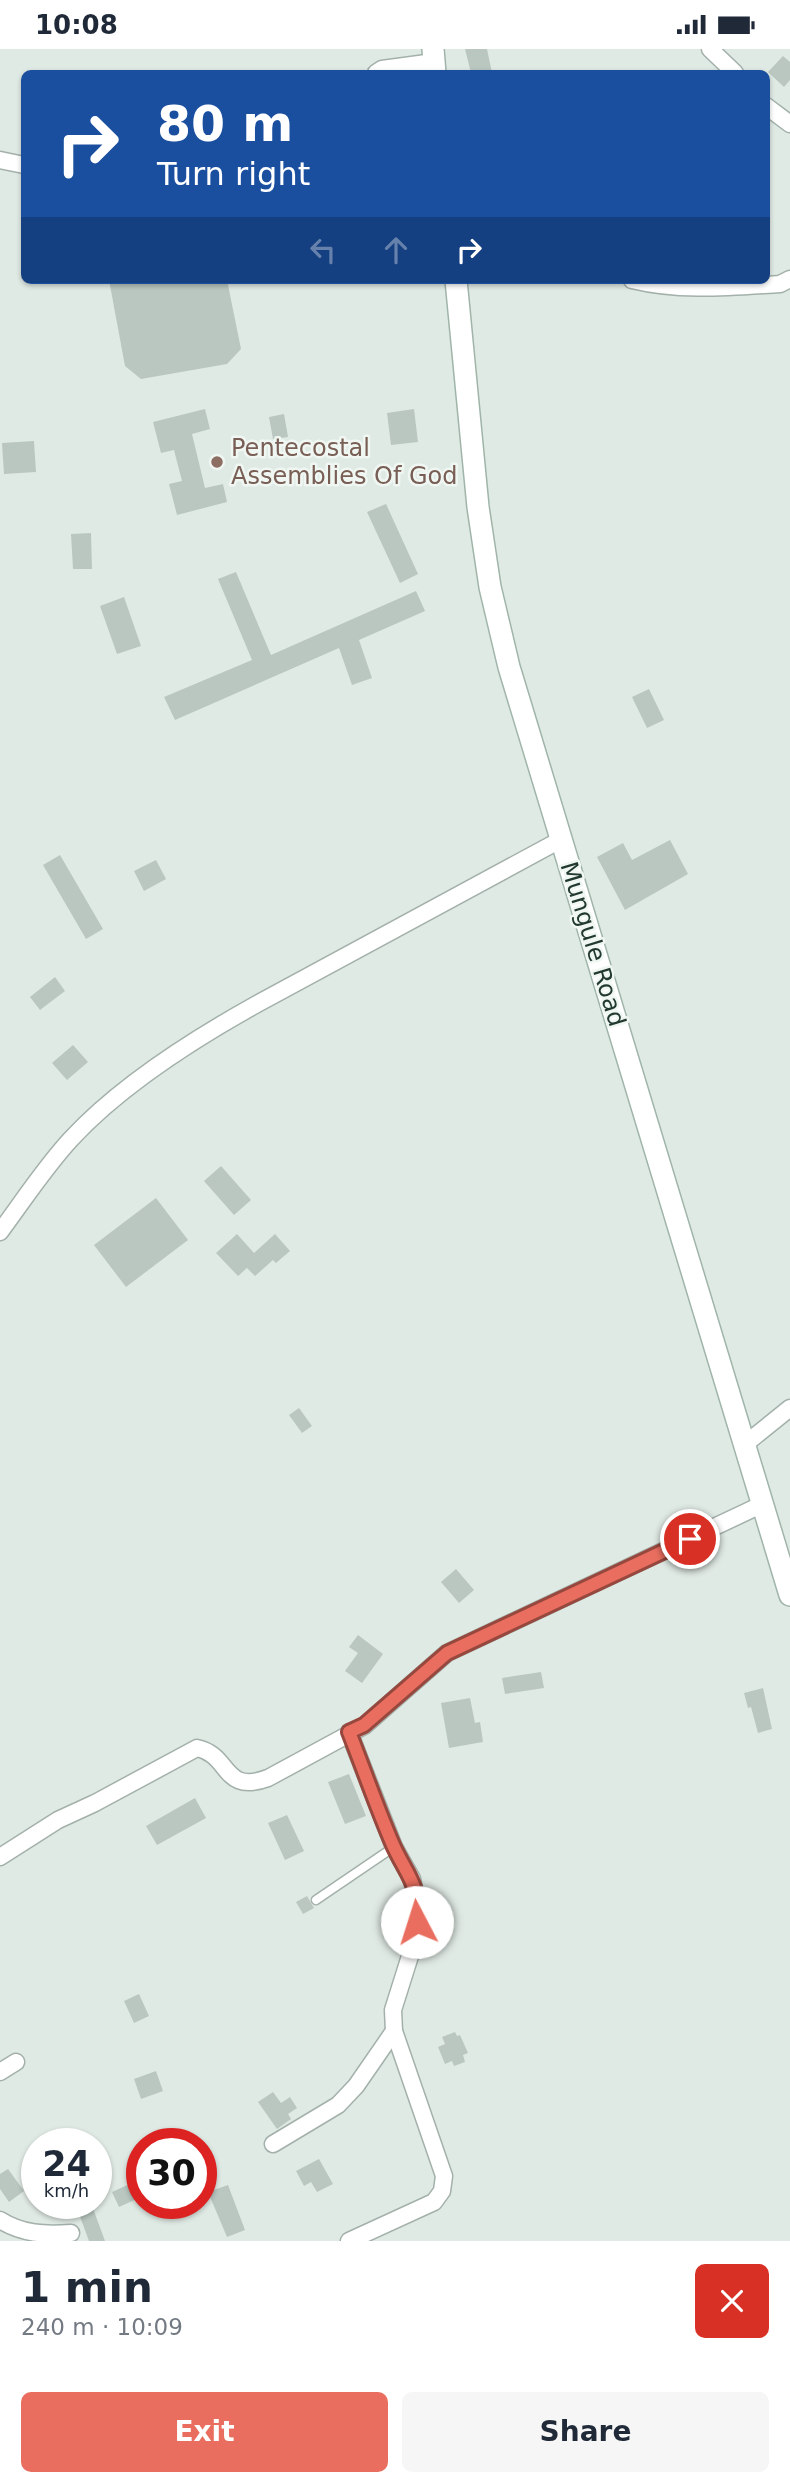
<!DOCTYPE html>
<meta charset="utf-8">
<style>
:root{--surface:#fff;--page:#f6f6f7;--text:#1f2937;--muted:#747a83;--accent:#e96e5f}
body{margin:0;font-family:"DejaVu Sans",sans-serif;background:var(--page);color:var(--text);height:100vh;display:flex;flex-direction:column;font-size:26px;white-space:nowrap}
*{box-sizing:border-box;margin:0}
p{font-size:23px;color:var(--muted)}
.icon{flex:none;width:38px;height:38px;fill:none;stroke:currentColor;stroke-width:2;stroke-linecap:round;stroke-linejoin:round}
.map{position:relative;height:2192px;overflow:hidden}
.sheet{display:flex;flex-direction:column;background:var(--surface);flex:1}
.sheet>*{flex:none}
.guide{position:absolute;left:21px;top:21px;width:749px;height:214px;border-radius:10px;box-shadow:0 2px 5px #0004;background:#1a4fa0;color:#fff;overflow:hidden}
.speed{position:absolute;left:21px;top:2079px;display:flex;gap:14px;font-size:35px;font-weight:700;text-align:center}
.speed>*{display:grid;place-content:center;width:91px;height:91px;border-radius:50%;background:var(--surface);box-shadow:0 2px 5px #0004;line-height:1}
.speed small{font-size:18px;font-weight:400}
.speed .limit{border:10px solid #d22;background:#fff;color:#111}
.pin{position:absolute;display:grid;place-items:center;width:60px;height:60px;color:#fff;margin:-30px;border:4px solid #fff;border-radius:50%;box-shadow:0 2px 7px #0007}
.me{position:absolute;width:77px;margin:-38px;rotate:355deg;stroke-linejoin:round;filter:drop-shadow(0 0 5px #0008)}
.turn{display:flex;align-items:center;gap:24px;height:147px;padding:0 21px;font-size:32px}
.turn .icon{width:91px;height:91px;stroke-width:2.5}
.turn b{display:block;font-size:49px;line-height:60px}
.lanes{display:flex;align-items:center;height:66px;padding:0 21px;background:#0003;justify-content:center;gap:35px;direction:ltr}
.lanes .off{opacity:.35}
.round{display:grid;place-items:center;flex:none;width:74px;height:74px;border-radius:10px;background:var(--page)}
.overview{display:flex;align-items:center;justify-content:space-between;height:119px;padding:0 21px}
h1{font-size:42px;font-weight:700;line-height:52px}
.button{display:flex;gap:14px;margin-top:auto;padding:14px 21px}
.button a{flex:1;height:80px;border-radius:10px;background:var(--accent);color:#fff;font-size:28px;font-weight:700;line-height:80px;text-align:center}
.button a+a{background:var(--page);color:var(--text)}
.status{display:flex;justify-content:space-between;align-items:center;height:49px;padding:0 35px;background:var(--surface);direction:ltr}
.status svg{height:19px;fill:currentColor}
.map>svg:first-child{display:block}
</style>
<div class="status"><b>10:08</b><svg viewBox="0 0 49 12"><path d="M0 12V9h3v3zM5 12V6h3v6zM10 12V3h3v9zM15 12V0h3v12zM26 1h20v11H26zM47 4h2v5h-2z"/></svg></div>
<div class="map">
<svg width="790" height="2192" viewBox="0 0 790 2192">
<rect width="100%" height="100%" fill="#e0eae4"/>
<g fill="#b9c7c0">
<path d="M 465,0 L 487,0 L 492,24 L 471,24 Z"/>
<path d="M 783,7 L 790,13 L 790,31 L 784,38 L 768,23 Z"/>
<path d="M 109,231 L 227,231 L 241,300 L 227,315 L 141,330 L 125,317 Z"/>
<path d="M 205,360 L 210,380 L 192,385 L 205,439 L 223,435 L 227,453 L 177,466 L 169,435 L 182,432 L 174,401 L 161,404 L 153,373 Z"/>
<path d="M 414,360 L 418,393 L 391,396 L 387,364 Z"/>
<path d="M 284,365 L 288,388 L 273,390 L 269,368 Z"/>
<path d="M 34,392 L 36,423 L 4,425 L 2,394 Z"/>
<path d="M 386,455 L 418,525 L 400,534 L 367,463 Z"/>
<path d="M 91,484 L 92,520 L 73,520 L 71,485 Z"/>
<path d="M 236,523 L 271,606 L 416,542 L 425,562 L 359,591 L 372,629 L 352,636 L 339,599 L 175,671 L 164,648 L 252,611 L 218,530 Z"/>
<path d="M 124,548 L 141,597 L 117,605 L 100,557 Z"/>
<path d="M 649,640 L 664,671 L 647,679 L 632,648 Z"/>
<path d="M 670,791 L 688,825 L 625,861 L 597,808 L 623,794 L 632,811 Z"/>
<path d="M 60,806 L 103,880 L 86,890 L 43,816 Z"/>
<path d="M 156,811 L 166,830 L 144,842 L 134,822 Z"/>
<path d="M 55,928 L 65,942 L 40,961 L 30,948 Z"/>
<path d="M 73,996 L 88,1013 L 67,1031 L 52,1014 Z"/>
<path d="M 221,1117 L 251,1151 L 234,1166 L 204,1132 Z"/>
<path d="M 156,1149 L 188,1191 L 126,1238 L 94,1196 Z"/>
<path d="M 237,1185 L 254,1204 L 275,1185 L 290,1202 L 276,1214 L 273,1211 L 255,1227 L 247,1219 L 238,1227 L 216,1204 Z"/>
<path d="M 299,1359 L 312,1377 L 302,1384 L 289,1366 Z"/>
<path d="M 456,1520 L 474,1541 L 459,1554 L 441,1533 Z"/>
<path d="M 358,1586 L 383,1605 L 362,1634 L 345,1622 L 358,1604 L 349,1598 Z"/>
<path d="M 541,1623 L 544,1639 L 505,1645 L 502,1629 Z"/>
<path d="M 763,1639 L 772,1680 L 758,1684 L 751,1658 L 748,1659 L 744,1644 Z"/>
<path d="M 470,1649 L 475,1674 L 480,1673 L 483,1693 L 449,1699 L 441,1654 Z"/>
<path d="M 349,1725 L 366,1767 L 345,1775 L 328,1733 Z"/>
<path d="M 195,1749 L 206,1769 L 157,1796 L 146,1777 Z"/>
<path d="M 287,1766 L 304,1802 L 285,1811 L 268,1774 Z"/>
<path d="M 307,1847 L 314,1859 L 303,1865 L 296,1853 Z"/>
<path d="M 139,1945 L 149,1967 L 134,1974 L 124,1952 Z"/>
<path d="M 455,1983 L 457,1987 L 460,1986 L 468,2004 L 463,2006 L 465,2013 L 454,2017 L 452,2012 L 445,2015 L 438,1998 L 445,1995 L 442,1988 Z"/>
<path d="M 156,2022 L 163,2042 L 141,2050 L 134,2030 Z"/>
<path d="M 273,2043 L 281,2054 L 290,2048 L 297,2059 L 288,2065 L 291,2070 L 277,2080 L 258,2053 Z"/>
<path d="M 319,2110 L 333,2135 L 317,2143 L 311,2133 L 304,2137 L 296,2122 Z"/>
<path d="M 8,2120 L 24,2142 L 9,2153 L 0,2140 L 0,2125 Z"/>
<path d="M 132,2134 L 139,2149 L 119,2158 L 112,2143 Z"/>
<path d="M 228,2136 L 245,2181 L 227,2188 L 208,2143 Z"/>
<path d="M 75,2154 L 91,2154 L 105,2192 L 89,2192 Z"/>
</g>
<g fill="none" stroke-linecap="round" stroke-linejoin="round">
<defs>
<path id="lane" d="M 316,1851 L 394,1798"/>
<g id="street">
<path d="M 710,0 L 735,24"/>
<path d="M 376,24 L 382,20 L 434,13"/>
<path d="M 766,57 L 790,75"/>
<path d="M 0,111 L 24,116"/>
<path d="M 632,231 C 681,243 730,238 780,235 L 790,230"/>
<path d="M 0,1183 C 23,1152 45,1118 71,1090 C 120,1037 194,990 257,955 L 562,790"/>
<path d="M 744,1396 L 790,1359"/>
<path d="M 0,1808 L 58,1771 L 95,1754 L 197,1699 C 231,1706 222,1746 268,1729 L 364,1677 L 447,1604 L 763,1455"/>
<path d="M 0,2023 L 16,2013"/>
<path d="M 273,2095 L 338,2056 L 356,2037 L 394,1982"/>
<path d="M 0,2171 C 22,2185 45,2186 71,2184"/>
<path d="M 349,2192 L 434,2153 L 442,2142 L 444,2127 L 394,1982 L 393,1961 L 416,1888 L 418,1858 L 412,1830 L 394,1798 L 349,1683"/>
</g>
<g id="secondary">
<path d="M 433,0 L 435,24"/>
<path d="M 456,231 L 478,458 L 490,538 L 509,618 L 790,1546"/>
</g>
</defs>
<use href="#lane" stroke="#a3b1aa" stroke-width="11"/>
<use href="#street" stroke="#a3b1aa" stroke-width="19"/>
<use href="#secondary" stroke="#a0b5aa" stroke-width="24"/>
<use href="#lane" stroke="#fff" stroke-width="8"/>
<use href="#street" stroke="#fff" stroke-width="16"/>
<use href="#secondary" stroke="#fff" stroke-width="21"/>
</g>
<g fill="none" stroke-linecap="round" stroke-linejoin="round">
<defs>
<path id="route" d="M 417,1873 C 420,1834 407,1827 393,1796 C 377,1759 364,1721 349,1683 L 364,1676 L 447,1604 L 690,1490"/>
</defs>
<use href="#route" stroke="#97483e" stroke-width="18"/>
<use href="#route" stroke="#e96e5f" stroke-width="12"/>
</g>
<circle fill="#8d6e63" stroke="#f0f7f3" stroke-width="2.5" cx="217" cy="413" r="7"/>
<g text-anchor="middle" stroke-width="5" stroke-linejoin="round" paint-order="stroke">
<g font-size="24" fill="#785e54" stroke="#f0f7f3" text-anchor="start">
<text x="231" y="407">Pentecostal<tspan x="231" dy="28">Assemblies Of God</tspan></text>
</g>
<g font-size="24" fill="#223930" stroke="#f0f7f3">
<text transform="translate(593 895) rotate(73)" y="8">Mungule Road</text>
</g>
</g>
</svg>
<div class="speed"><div>24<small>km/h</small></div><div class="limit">30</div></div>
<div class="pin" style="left:690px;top:1490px;background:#d93025"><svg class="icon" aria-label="arrive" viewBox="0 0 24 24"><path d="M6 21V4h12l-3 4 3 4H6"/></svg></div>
<svg class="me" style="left:417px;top:1873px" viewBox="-20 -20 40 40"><circle r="19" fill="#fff"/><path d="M0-13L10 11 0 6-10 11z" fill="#e96e5f"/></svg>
<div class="guide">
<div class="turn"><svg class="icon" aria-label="right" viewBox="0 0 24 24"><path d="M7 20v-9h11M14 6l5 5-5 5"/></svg><div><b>80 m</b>Turn right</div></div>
<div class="lanes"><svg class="icon off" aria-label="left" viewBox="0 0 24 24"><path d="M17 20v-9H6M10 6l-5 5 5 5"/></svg><svg class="icon off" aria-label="ahead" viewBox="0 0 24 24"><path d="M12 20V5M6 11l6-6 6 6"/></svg><svg class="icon" aria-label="right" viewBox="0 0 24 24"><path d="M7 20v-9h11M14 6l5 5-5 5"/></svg></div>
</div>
</div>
<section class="sheet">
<div class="overview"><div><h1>1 min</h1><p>240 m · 10:09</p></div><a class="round" style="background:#d93025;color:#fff"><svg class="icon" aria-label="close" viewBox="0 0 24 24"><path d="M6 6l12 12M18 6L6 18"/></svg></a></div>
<div class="button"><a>Exit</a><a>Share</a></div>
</section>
